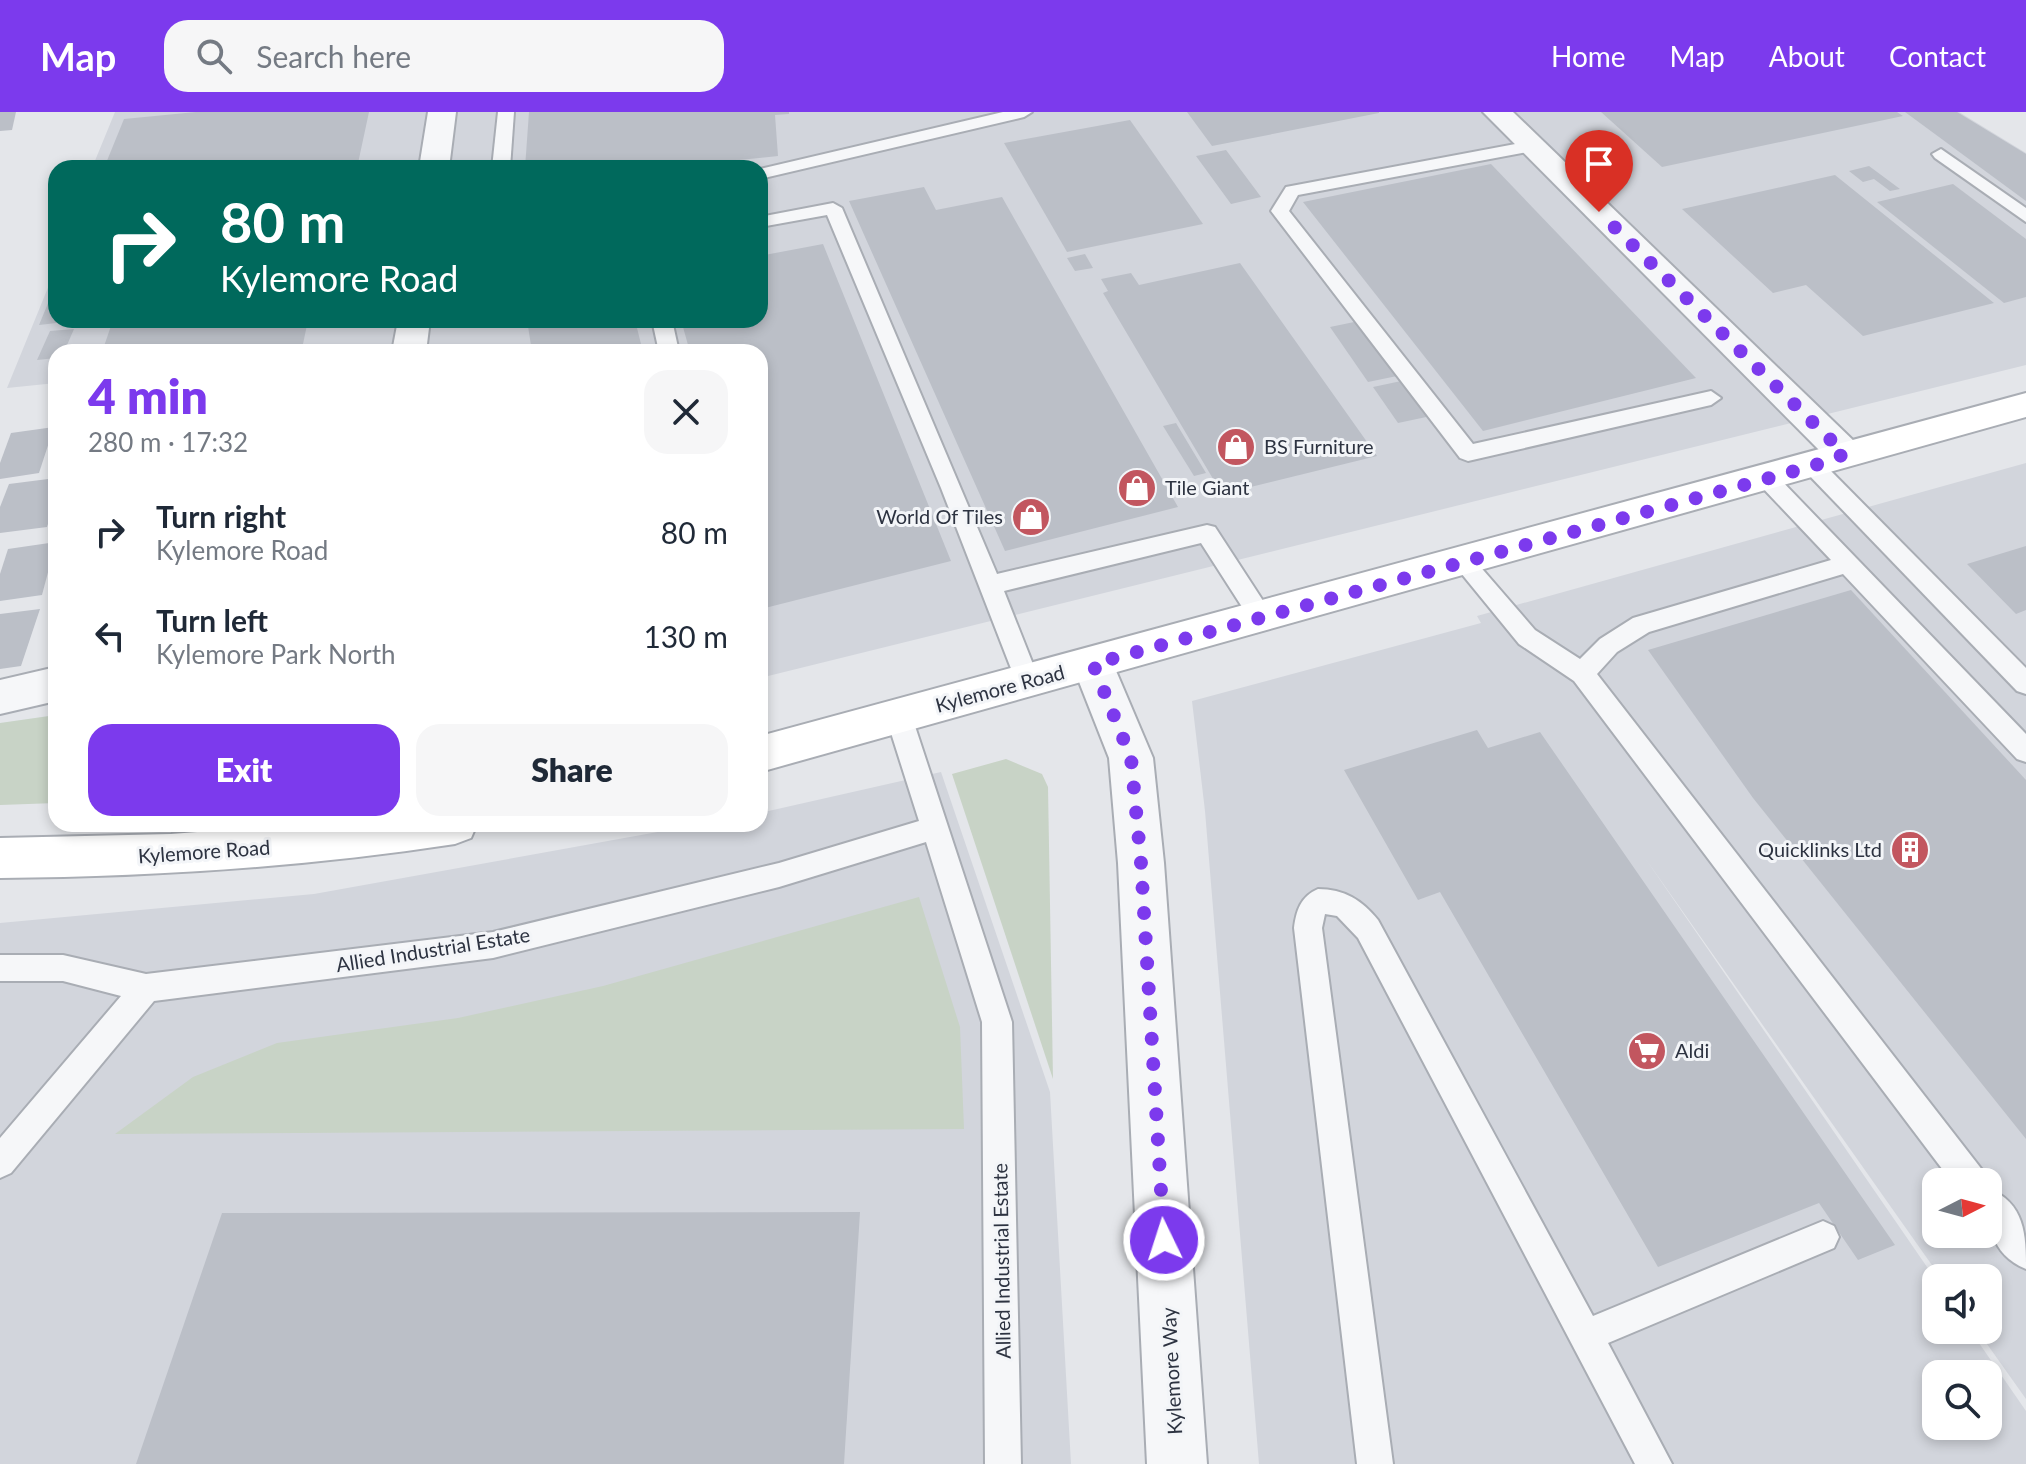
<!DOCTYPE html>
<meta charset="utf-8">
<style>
:root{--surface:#fff;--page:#f6f6f7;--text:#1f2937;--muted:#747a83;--accent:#7c3aed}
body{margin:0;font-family:Lato,sans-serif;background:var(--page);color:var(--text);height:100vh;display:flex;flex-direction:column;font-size:30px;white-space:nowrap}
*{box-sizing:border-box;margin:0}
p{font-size:26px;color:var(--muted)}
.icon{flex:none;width:44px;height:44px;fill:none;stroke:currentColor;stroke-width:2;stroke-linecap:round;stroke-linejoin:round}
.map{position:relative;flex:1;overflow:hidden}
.sheet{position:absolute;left:48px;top:232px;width:720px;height:488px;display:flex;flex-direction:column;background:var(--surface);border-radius:24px;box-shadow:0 4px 12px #0003}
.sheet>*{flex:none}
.hud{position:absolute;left:48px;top:48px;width:720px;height:168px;border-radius:24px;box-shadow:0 4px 12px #0003;background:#00695c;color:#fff;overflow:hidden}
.needle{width:52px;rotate:84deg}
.buttons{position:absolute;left:1922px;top:1056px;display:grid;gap:16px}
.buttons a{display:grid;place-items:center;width:80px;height:80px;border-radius:16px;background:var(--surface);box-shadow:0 4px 12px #0003;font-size:40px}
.pin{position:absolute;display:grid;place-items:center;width:68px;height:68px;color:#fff;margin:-82px -34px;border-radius:50% 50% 50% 0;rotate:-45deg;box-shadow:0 0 8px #0007}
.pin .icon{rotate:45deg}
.me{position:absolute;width:88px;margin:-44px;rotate:356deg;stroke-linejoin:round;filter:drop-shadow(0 0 6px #0008)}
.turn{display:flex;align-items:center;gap:28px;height:168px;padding:0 40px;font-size:36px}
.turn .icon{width:104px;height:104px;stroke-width:2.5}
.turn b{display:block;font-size:56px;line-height:68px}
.round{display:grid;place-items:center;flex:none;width:84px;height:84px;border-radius:24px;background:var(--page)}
.headline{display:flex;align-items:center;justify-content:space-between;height:136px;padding:0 40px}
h1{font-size:48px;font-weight:800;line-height:60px;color:var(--accent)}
.cta{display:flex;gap:16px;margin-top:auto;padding:16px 40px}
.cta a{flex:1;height:92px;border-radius:24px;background:var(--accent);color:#fff;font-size:32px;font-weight:800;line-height:92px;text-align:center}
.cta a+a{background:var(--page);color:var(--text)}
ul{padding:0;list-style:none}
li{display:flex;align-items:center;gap:24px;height:104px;padding:0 40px}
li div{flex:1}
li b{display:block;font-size:30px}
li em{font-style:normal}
header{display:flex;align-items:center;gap:48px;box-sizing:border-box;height:112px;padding:0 40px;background:var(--accent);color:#fff}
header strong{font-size:38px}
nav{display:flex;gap:44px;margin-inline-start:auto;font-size:28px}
.search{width:560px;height:72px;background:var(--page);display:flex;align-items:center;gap:20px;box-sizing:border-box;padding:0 28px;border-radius:24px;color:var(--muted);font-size:30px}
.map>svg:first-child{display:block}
</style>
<header>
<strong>Map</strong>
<div class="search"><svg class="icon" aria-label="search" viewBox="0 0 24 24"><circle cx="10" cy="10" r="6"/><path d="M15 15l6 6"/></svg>Search here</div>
<nav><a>Home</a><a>Map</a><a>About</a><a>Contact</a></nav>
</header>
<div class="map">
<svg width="2026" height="1352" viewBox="0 0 2026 1352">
<rect width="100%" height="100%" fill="#e4e6ea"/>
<g fill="#d2d5dc" fill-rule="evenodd">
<path d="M 115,0 L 1959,0 L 2026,41 L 2026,253 L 760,566 L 760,240 L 56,240 L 56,271 L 7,276 L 56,156 L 56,208 L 760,208 L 760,56 L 92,56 Z"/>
<path d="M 2026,351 L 2026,1287 L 1977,1218 L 1988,1218 L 1988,1166 L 1941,1166 L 1645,746 L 1936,1168 L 1936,1218 L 1970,1218 L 2026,1299 L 2026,1352 L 1259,1352 L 1205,699 L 1192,589 L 1481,511 L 1477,504 ZM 1936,1070 L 1988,1070 L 1988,1122 L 1936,1122 ZM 1936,1262 L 1988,1262 L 1988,1314 L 1936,1314 Z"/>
<path d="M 941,660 L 1050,980 L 1071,1352 L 0,1352 L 0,811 L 314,782 L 702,712 L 760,712 L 760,701 Z"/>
</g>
<g fill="#c8d3c6">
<path d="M 56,603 L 56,691 L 0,693 L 0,611 Z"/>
<path d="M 1006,647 L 1042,662 L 1048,675 L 1053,967 L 952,662 Z"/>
<path d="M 919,785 L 960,915 L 964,1017 L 115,1022 L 193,965 L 277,931 L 458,906 L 603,874 Z"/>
</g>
<g fill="#bbbfc7">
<path d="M 0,0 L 16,0 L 12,18 L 0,19 Z"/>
<path d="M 196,0 L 369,0 L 357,56 L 104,56 L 124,7 Z"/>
<path d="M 529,0 L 789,0 L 789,2 L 775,3 L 778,44 L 660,56 L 525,56 Z"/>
<path d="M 1187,0 L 1379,0 L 1379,1 L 1212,34 Z"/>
<path d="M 1601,0 L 1897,0 L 1903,4 L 1662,55 Z"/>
<path d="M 1905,0 L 1957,0 L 2026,42 L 2026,89 Z"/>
<path d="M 1130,8 L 1203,112 L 1067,140 L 1004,31 Z"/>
<path d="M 1226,38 L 1261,85 L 1231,92 L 1196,44 Z"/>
<path d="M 1491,52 L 1696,266 L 1483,319 L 1303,90 Z"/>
<path d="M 1869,54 L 1900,77 L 1890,79 L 1874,67 L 1863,70 L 1849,59 Z"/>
<path d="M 1835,63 L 1994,191 L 1863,224 L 1806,173 L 1773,181 L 1682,97 Z"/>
<path d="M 1953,72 L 2026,127 L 2026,185 L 2004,191 L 1877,90 Z"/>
<path d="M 924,75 L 936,98 L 1002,85 L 1178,395 L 1005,439 L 849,89 Z"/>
<path d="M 823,132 L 951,449 L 761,497 L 760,240 L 690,240 L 681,208 L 760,208 L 760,144 Z"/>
<path d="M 1085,142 L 1093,156 L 1075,159 L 1067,146 Z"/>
<path d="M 1240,151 L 1377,344 L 1222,382 L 1103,181 L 1108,179 L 1101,167 L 1131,161 L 1139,173 Z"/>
<path d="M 56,172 L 56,208 L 65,210 L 39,213 Z"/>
<path d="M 113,208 L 308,208 L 303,232 L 228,240 L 102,240 Z"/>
<path d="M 527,208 L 635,208 L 643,240 L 532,240 Z"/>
<path d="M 1359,209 L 1397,264 L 1368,270 L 1330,215 Z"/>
<path d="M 74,217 L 64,240 L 56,240 L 56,246 L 37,248 L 50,219 Z"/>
<path d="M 1406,268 L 1431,304 L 1398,311 L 1373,275 Z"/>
<path d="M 1176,311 L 1206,361 L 1194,364 L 1163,314 Z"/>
<path d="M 54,315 L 39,361 L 0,367 L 0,351 L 11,321 Z"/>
<path d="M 56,366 L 56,388 L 47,415 L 0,421 L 0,395 L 9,372 Z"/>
<path d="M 56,430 L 42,483 L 0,489 L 0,462 L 8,437 Z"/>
<path d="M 2026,434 L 2026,498 L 2016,502 L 1967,452 Z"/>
<path d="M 1851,478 L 2026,668 L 2026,1027 L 1753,686 L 1648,538 Z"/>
<path d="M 40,497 L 21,554 L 0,557 L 0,502 Z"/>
<path d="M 1477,618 L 1488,636 L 1540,620 L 1895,1133 L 1858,1148 L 1819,1091 L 1658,1155 L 1440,780 L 1418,788 L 1344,658 Z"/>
<path d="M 860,1100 L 844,1352 L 136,1352 L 222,1101 Z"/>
</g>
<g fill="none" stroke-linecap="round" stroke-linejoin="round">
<defs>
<g id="service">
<path d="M 498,0 L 514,0 L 510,56 L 492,56 Z"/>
<path d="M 1003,0 L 1032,0 L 1024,5 L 760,67 L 760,57 Z"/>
<path d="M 1532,29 L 1538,30 L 1538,38 L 1298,83 L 1289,99 L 1473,332 L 1711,279 L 1721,286 L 1711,293 L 1468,349 L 1460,346 L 1271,99 L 1286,75 Z"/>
<path d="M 1941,37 L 2026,96 L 2026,110 L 1935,46 L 1932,42 Z"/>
<path d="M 833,91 L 842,96 L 997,462 L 1207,413 L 1215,415 L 1269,498 L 1273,505 L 1269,512 L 1253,512 L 1201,431 L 1004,479 L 1040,570 L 1037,577 L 1028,580 L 1019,577 L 941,376 L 827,103 L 760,115 L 760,105 Z"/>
<path d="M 652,208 L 672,208 L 679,240 L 659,240 Z"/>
<path d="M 1813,346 L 1821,349 L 2026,556 L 2026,582 L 2017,579 L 1805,359 L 1802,354 L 1805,349 Z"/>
<path d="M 1767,359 L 1775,362 L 2026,622 L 2026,650 L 2017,647 L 1843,462 L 1649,520 L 1617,540 L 1597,562 L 1983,1059 L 1988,1070 L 1952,1070 L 1574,569 L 1519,532 L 1452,450 L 1455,444 L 1471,444 L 1535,518 L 1580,547 L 1600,527 L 1633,506 L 1831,448 L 1759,372 L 1756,367 Z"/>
<path d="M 899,595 L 908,598 L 912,605 L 1012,910 L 1021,1352 L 985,1352 L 982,910 L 926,730 L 779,775 L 493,846 L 154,889 L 11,1061 L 0,1066 L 0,1026 L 121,884 L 63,869 L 0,869 L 0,843 L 63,843 L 146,862 L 493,820 L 779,751 L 919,709 L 886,605 L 890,598 Z"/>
<path d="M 1318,777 C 1344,777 1362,788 1378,808 L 1593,1204 L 1823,1109 L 1834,1114 L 1839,1125 L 1834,1136 L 1608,1231 L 1672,1352 L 1635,1352 L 1358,826 L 1337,804 L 1325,802 L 1322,816 L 1393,1352 L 1357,1352 L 1294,816 C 1296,799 1301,784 1318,777 Z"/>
<path d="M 1988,1076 C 2025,1091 2026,1123 2026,1157 C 1989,1142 1988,1110 1988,1076 Z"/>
</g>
<g id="minor">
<path d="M 428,0 L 456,0 L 449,56 L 419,56 Z"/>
<path d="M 1483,0 L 1513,0 L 1858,333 L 1863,342 L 1858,351 L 1845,355 L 1832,351 Z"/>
<path d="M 398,208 L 430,208 L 426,240 L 392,240 Z"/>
<path d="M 1093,536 L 1108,540 L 1153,646 L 1164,751 L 1207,1352 L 1147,1352 L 1118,751 L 1109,646 L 1072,552 L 1078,540 Z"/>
<path d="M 56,555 L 56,589 L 0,602 L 0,568 Z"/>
</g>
<g id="secondary">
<path d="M 2026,281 L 2026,305 L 760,660 L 760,624 Z"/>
<path d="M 302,712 L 477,712 L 471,726 L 455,732 C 304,755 153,765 0,766 L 0,726 L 171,722 Z"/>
</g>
</defs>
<use href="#service" stroke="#a9adb4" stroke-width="4"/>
<use href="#minor" stroke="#a9adb4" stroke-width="4"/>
<use href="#secondary" stroke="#a9adb4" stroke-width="4"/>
<use href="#service" fill="#f6f7f9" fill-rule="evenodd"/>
<use href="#minor" fill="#f6f7f9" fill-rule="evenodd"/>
<use href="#secondary" fill="#fff" fill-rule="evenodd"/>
</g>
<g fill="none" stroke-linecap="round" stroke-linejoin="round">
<path stroke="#7c3aed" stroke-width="14" stroke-dasharray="0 25.2" d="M 1164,1128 L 1141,751 L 1131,646 L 1093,552 L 1813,354 L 1845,342 L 1599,100"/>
</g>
<defs>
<symbol id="shop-disc" viewBox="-11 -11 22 22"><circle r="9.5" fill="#c2565f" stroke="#f3f5f8"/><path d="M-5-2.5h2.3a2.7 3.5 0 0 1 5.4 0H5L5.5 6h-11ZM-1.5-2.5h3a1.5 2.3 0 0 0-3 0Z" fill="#fff"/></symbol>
<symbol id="building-disc" viewBox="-11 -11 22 22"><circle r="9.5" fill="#c2565f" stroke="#f3f5f8"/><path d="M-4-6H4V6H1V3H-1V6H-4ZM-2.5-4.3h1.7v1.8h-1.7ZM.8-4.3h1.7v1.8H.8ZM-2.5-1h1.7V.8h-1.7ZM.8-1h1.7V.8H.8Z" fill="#fff"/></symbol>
<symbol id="supermarket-disc" viewBox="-11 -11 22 22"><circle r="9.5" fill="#c2565f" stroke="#f3f5f8"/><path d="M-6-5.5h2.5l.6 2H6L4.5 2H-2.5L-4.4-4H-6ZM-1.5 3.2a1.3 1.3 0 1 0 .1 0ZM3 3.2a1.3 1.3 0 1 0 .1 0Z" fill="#fff"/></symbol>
</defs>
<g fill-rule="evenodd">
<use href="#shop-disc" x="1214" y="313" width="44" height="44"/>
<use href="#shop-disc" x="1115" y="354" width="44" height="44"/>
<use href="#shop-disc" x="1009" y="383" width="44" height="44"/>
<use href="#building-disc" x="1888" y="716" width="44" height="44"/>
<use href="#supermarket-disc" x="1625" y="917" width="44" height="44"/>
</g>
<g text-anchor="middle" stroke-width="6" stroke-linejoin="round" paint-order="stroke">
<g font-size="20" fill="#2d3341" stroke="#f3f5f8" text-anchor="start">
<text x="1264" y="342">BS Furniture</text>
<text x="1165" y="383">Tile Giant</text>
<text x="1003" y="412" text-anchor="end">World Of Tiles</text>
<text x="1882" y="745" text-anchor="end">Quicklinks Ltd</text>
<text x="1675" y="946">Aldi</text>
</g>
<g font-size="20" fill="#2d3341" stroke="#f3f5f8">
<text transform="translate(1000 577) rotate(-15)" y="7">Kylemore Road</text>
<text transform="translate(204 740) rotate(-4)" y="7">Kylemore Road</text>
<text transform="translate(433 838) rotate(-9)" y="7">Allied Industrial Estate</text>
<text transform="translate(1002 1149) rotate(-91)" y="7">Allied Industrial Estate</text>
<text transform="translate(1172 1259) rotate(-93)" y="7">Kylemore Way</text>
</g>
</g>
</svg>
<div class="buttons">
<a><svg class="needle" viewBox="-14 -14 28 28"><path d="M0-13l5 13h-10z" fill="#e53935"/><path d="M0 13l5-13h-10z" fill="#747a83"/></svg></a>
<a><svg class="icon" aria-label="sound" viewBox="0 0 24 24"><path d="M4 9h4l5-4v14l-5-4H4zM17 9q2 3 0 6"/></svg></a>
<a><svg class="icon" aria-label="search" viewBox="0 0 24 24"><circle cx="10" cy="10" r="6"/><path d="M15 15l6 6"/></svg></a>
</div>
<div class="pin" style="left:1599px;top:100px;background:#d93025"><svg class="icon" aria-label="arrive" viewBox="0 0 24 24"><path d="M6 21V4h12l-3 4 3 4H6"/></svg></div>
<svg class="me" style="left:1164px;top:1128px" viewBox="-20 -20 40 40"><circle r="17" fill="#7c3aed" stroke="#fff" stroke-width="3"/><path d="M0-11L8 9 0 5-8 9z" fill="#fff"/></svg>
<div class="hud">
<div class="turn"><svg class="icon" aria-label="right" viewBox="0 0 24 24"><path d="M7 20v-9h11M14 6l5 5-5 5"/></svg><div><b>80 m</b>Kylemore Road</div></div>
</div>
<section class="sheet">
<div class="headline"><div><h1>4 min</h1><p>280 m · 17:32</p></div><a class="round"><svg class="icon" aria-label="close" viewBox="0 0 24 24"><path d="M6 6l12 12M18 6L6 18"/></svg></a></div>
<ul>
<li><svg class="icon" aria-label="right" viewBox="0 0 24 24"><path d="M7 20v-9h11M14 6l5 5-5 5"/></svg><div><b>Turn right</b><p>Kylemore Road</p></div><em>80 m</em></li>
<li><svg class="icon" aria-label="left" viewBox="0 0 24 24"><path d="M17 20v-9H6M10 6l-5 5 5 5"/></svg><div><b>Turn left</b><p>Kylemore Park North</p></div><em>130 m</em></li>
</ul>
<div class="cta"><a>Exit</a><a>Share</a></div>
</section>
</div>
